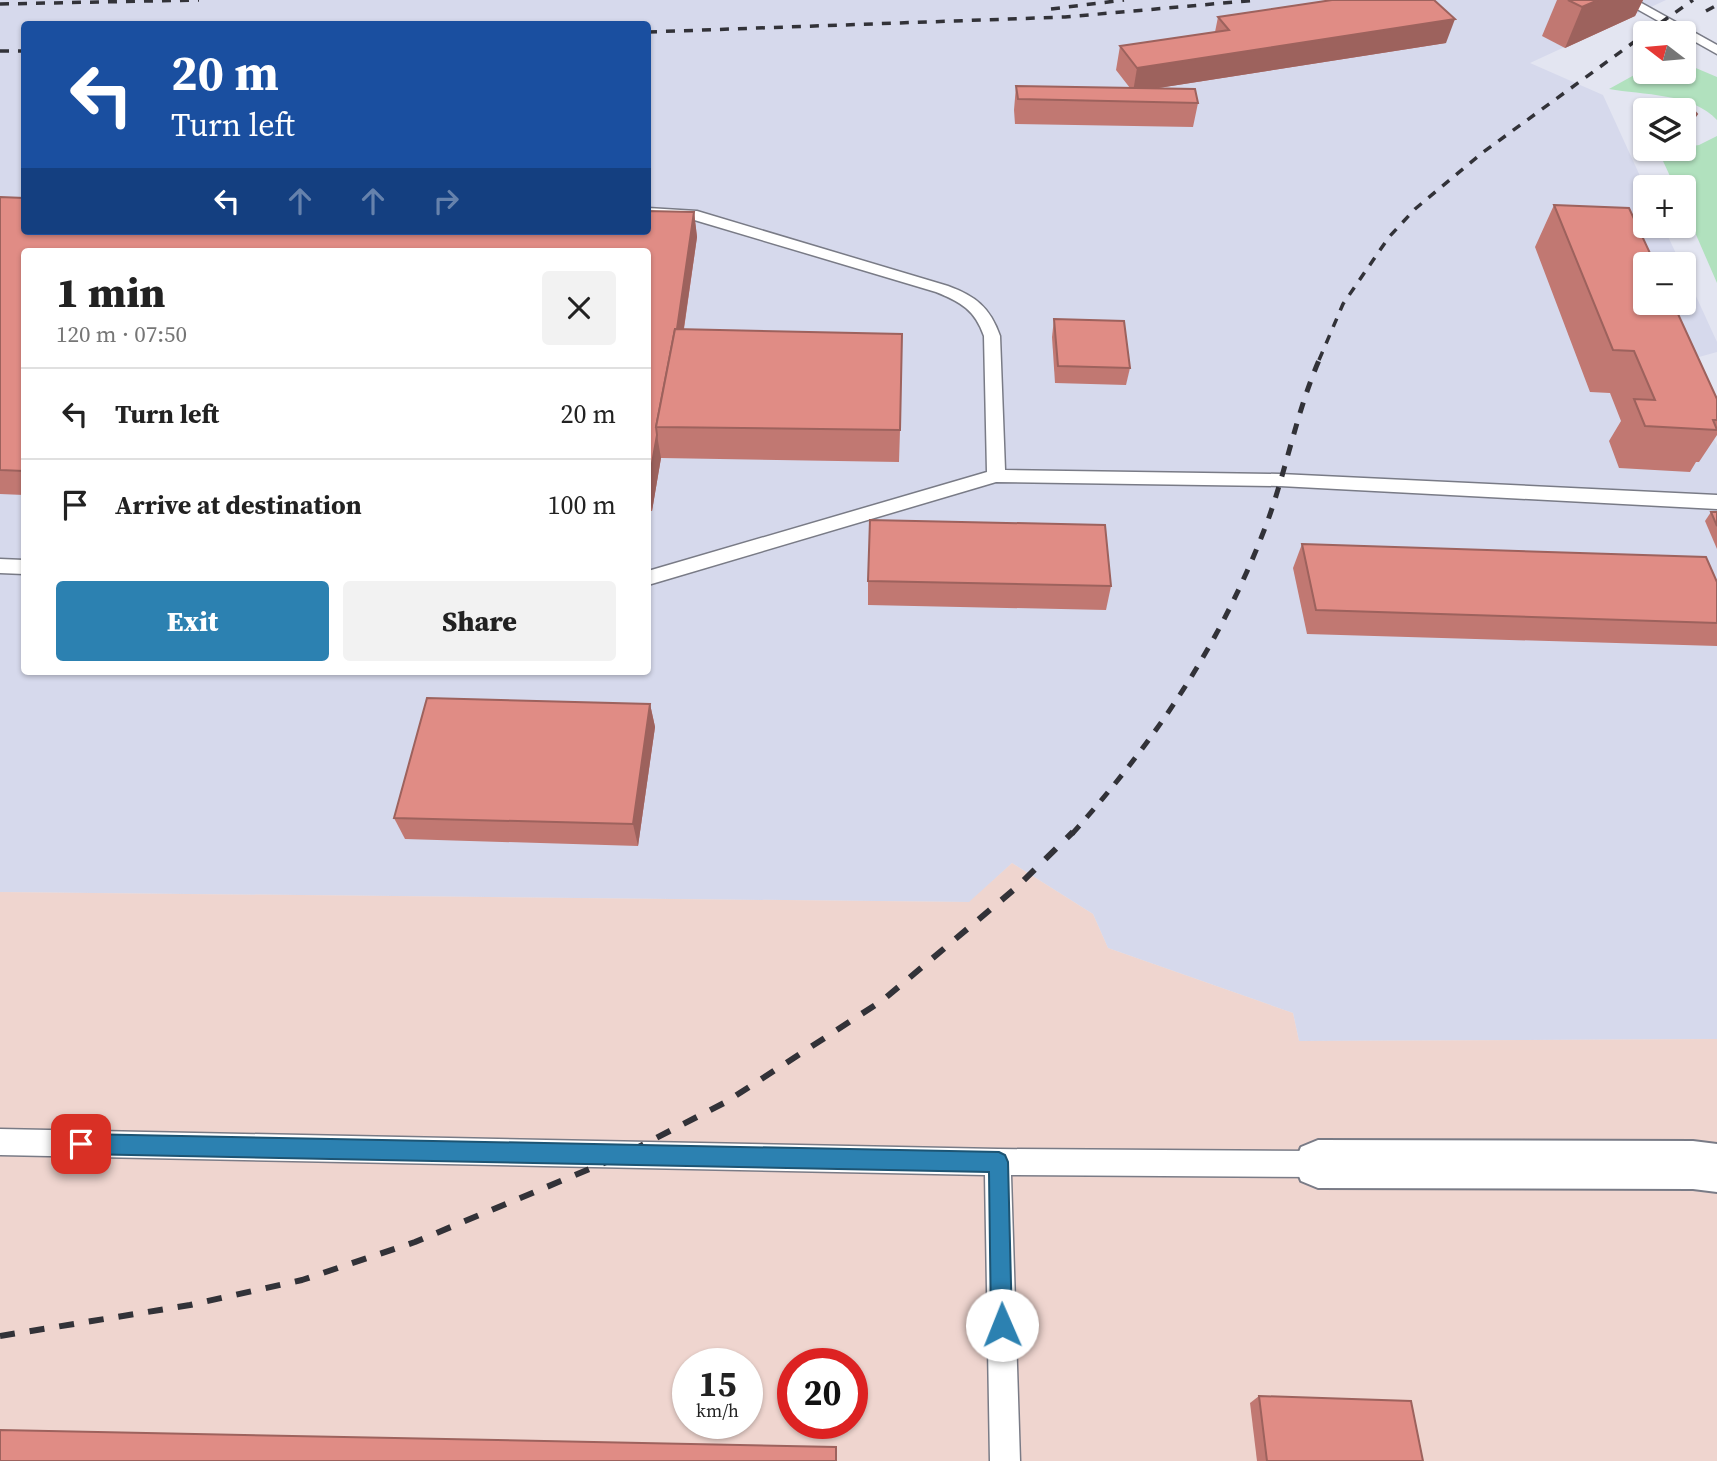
<!DOCTYPE html>
<meta charset="utf-8">
<style>
:root{--surface:#fff;--page:#f2f2f2;--text:#222;--muted:#767676;--line:#e0e0e0;--accent:#2c81b1}
body{margin:0;font-family:"Source Serif 4",serif;background:var(--page);color:var(--text);height:100vh;display:flex;flex-direction:column;font-size:26px;white-space:nowrap}
*{box-sizing:border-box;margin:0}
p{font-size:23px;color:var(--muted)}
.icon{flex:none;width:38px;height:38px;fill:none;stroke:currentColor;stroke-width:2;stroke-linecap:round;stroke-linejoin:round}
.map{position:relative;flex:1;overflow:hidden}
.panel{position:absolute;left:21px;top:248px;width:630px;height:427px;display:flex;flex-direction:column;background:var(--surface);border-radius:7px;box-shadow:0 2px 5px #0004}
.panel>*{flex:none}
.hud{position:absolute;left:21px;top:21px;width:630px;height:214px;border-radius:7px;box-shadow:0 2px 5px #0004;background:#1a4fa0;color:#fff;overflow:hidden}
.needle{width:46px;rotate:286deg}
.buttons{position:absolute;left:1633px;top:21px;display:grid;gap:14px}
.buttons a{display:grid;place-items:center;width:63px;height:63px;border-radius:7px;background:var(--surface);box-shadow:0 2px 5px #0004;font-size:35px}
.speed{position:absolute;left:672px;top:1348px;display:flex;gap:14px;font-size:35px;font-weight:700;text-align:center}
.speed>*{display:grid;place-content:center;width:91px;height:91px;border-radius:50%;background:var(--surface);box-shadow:0 2px 5px #0004;line-height:1}
.speed small{font-size:18px;font-weight:400}
.speed .limit{border:10px solid #d22;background:#fff;color:#111}
.pin{position:absolute;display:grid;place-items:center;width:60px;height:60px;color:#fff;margin:-30px;border-radius:14px;box-shadow:0 4px 10px #0006}
.me{position:absolute;width:77px;margin:-38px;rotate:359deg;stroke-linejoin:round;filter:drop-shadow(0 0 5px #0008)}
.turn{display:flex;align-items:center;gap:24px;height:147px;padding:0 35px;font-size:32px}
.turn .icon{width:91px;height:91px;stroke-width:2.5}
.turn b{display:block;font-size:49px;line-height:60px}
.lanes{display:flex;align-items:center;height:66px;padding:0 35px;background:#0003;justify-content:center;gap:35px;direction:ltr}
.lanes .off{opacity:.35}
.round{display:grid;place-items:center;flex:none;width:74px;height:74px;border-radius:7px;background:var(--page)}
.overview{display:flex;align-items:center;justify-content:space-between;height:119px;padding:0 35px}
h1{font-size:42px;font-weight:800;line-height:52px}
.button{display:flex;gap:14px;margin-top:auto;padding:14px 35px}
.button a{flex:1;height:80px;border-radius:7px;background:var(--accent);color:#fff;font-size:28px;font-weight:800;line-height:80px;text-align:center}
.button a+a{background:var(--page);color:var(--text)}
ul{padding:0;list-style:none}
li{display:flex;align-items:center;gap:21px;height:91px;padding:0 35px;border-top:2px solid var(--line)}
li div{flex:1}
li b{display:block;font-size:26px}
li em{font-style:normal}
.map>svg:first-child{display:block}
</style>
<div class="map">
<svg width="1717" height="1461" viewBox="0 0 1717 1461">
<rect width="100%" height="100%" fill="#e3e5f1"/>
<path fill="#d6d9ec" fill-rule="evenodd" d="M 0,0 L 1666,0 L 1530,63 L 1603,95 L 1645,187 L 1645,226 L 1663,226 L 1681,264 L 1645,264 L 1645,303 L 1684,303 L 1684,270 L 1717,342 L 1717,352 L 1681,362 L 1717,445 L 1717,1039 L 1299,1041 L 1293,1013 L 1108,948 L 1093,914 L 1012,863 L 970,902 L 0,892 ZM 24,24 L 648,24 L 648,231 L 24,231 ZM 24,252 L 648,252 L 648,672 L 24,672 Z"/>
<path fill="#efd5cf" fill-rule="evenodd" d="M 1012,863 L 1093,914 L 1108,948 L 1293,1013 L 1299,1041 L 1717,1039 L 1717,1461 L 0,1461 L 0,892 L 969,902 ZM 688,1363 L 747,1363 L 747,1423 L 688,1423 ZM 793,1363 L 852,1363 L 852,1423 L 793,1423 Z"/>
<g fill="#b1e1be">
<path d="M 1684,63 L 1717,77 L 1717,120 C 1693,93 1642,95 1609,89 L 1645,69 L 1645,72 L 1684,72 Z"/>
<path d="M 1717,136 L 1717,283 L 1684,207 L 1684,187 L 1675,187 L 1663,161 L 1664,150 L 1699,145 Z"/>
</g>
<g fill="none" stroke-linecap="round" stroke-linejoin="round">
<defs>
<g id="lane">
<path d="M 1621,0 L 1636,0 L 1717,45 L 1717,54 Z"/>
<path d="M 648,208 L 697,211 L 948,286 C 975,296 990,307 1000,336 L 1005,470 L 1280,474 L 1717,495 L 1717,509 L 1280,486 L 996,482 L 648,585 L 648,571 L 987,472 L 984,336 C 975,310 961,302 936,292 L 691,219 L 648,217 Z"/>
<path d="M 0,559 L 24,560 L 24,574 L 0,573 Z"/>
<path d="M 0,1129 L 998,1149 L 1318,1151 L 1327,1155 L 1331,1164 L 1327,1173 L 1318,1177 L 1011,1175 L 1020,1461 L 990,1461 L 985,1175 L 0,1155 Z"/>
</g>
<path id="street" d="M 1318,1140 L 1693,1141 L 1717,1144 L 1717,1192 L 1693,1189 L 1318,1188 L 1301,1181 L 1294,1164 L 1301,1147 Z"/>
</defs>
<use href="#lane" stroke="#797b86" stroke-width="3"/>
<use href="#street" stroke="#797b86" stroke-width="4"/>
<use href="#lane" fill="#fff" fill-rule="evenodd"/>
<use href="#street" fill="#fff" fill-rule="evenodd"/>
<g stroke="#323238" stroke-width="3.5" stroke-dasharray="9 9" stroke-linecap="butt">
<path d="M 0,4 L 199,0"/>
<path d="M 1051,9 L 1124,0"/>
<path d="M 1706,11 L 1717,5"/>
<path d="M 648,32 L 1065,17 L 1258,0"/>
<path d="M 1646,33 L 1693,0"/>
<path d="M 0,51 L 24,51"/>
<path d="M 1319,360 L 1343,304 L 1389,237 L 1415,209 L 1482,153 L 1645,34"/>
</g>
<path stroke="#323238" stroke-width="5" stroke-dasharray="11 11" stroke-linecap="butt" d="M 1072,834 C 1157,739 1223,641 1268,520 C 1287,467 1297,410 1320,358"/>
<path stroke="#323238" stroke-width="6" stroke-dasharray="15 15" stroke-linecap="butt" d="M 0,1336 L 190,1305 L 302,1280 L 415,1242 L 623,1155 L 726,1102 L 883,1000 L 1017,887 L 1073,832"/>
</g>
<g fill="#c17872">
<path d="M 1557,0 L 1643,0 L 1635,16 L 1565,48 L 1542,36 Z"/>
<path d="M 1218,17 L 1446,43 L 1158,88 L 1198,103 L 1193,127 L 1015,124 L 1014,110 L 1016,86 L 1130,88 L 1116,70 L 1120,46 L 1215,32 Z"/>
<path d="M 1658,102 L 1678,102 L 1691,107 L 1697,114 L 1693,122 L 1686,131 L 1684,131 L 1684,110 L 1652,110 Z"/>
<path d="M 0,197 L 694,212 L 697,237 L 684,329 L 900,430 L 899,462 L 661,458 L 652,511 L 648,511 L 648,252 L 24,252 L 24,495 L 0,494 Z"/>
<path d="M 1554,205 L 1717,399 L 1717,435 L 1699,462 L 1696,462 L 1690,472 L 1619,468 L 1609,441 L 1621,421 L 1610,393 L 1590,392 L 1535,247 Z"/>
<path d="M 1054,319 L 1130,368 L 1126,385 L 1055,383 L 1052,337 Z"/>
<path d="M 1711,512 L 1717,512 L 1717,549 L 1705,521 Z"/>
<path d="M 1302,544 L 1717,582 L 1717,646 L 1307,634 L 1293,568 Z"/>
<path d="M 868,581 L 1111,586 L 1106,610 L 868,605 Z"/>
<path d="M 650,704 L 655,727 L 638,846 L 405,839 L 394,818 Z"/>
<path d="M 1259,1396 L 1423,1461 L 1257,1461 L 1250,1403 Z"/>
</g>
<g fill="#9d625d">
<path d="M 1598,0 L 1643,0 L 1635,16 L 1565,48 L 1582,7 Z"/>
<path d="M 1455,19 L 1446,43 L 1133,92 L 1137,68 Z"/>
<path d="M 694,212 L 697,237 L 679,361 L 659,427 Z"/>
<path d="M 657,435 L 661,458 L 652,511 L 648,486 Z"/>
<path d="M 650,704 L 655,727 L 638,846 L 633,824 Z"/>
</g>
<g fill="#e08c85" stroke="#9d625d" stroke-width="2">
<path d="M 1332,0 L 1434,0 L 1455,19 L 1137,68 L 1120,46 L 1229,30 L 1218,17 Z"/>
<path d="M 1568,0 L 1598,0 L 1582,7 Z"/>
<path d="M 1016,86 L 1195,89 L 1198,103 L 1018,99 Z"/>
<path d="M 1658,102 L 1678,102 L 1691,107 L 1697,114 L 1691,122 L 1684,122 L 1684,110 L 1655,110 L 1653,108 Z"/>
<path d="M 0,197 L 24,198 L 24,231 L 648,231 L 648,211 L 694,212 L 677,329 L 675,329 L 656,427 L 657,435 L 648,486 L 648,252 L 24,252 L 24,471 L 0,470 Z"/>
<path d="M 1554,205 L 1629,208 L 1655,264 L 1645,264 L 1645,303 L 1673,303 L 1717,399 L 1717,420 L 1713,420 L 1717,430 L 1645,426 L 1634,399 L 1655,400 L 1634,351 L 1613,350 Z"/>
<path d="M 1054,319 L 1124,321 L 1130,368 L 1058,366 Z"/>
<path d="M 675,329 L 902,334 L 900,430 L 656,427 Z"/>
<path d="M 1711,512 L 1717,512 L 1717,526 Z"/>
<path d="M 870,520 L 1105,525 L 1111,586 L 868,581 Z"/>
<path d="M 1302,544 L 1706,557 L 1717,582 L 1717,623 L 1316,610 Z"/>
<path d="M 427,698 L 650,704 L 633,824 L 394,818 Z"/>
<path d="M 1259,1396 L 1411,1401 L 1423,1461 L 1267,1461 Z"/>
<path d="M 0,1430 L 836,1447 L 836,1461 L 0,1461 Z"/>
</g>
<path fill="#2c81b1" stroke="#1d5473" stroke-width="2" d="M 81,1134 L 999,1152 L 1005,1155 L 1008,1162 L 1012,1325 L 1009,1333 L 1002,1336 L 994,1333 L 991,1325 L 989,1172 L 81,1154 L 74,1151 L 72,1144 L 74,1137 Z"/>
</svg>
<div class="buttons">
<a><svg class="needle" viewBox="-14 -14 28 28"><path d="M0-13l5 13h-10z" fill="#e53935"/><path d="M0 13l5-13h-10z" fill="#767676"/></svg></a>
<a><svg class="icon" aria-label="layers" viewBox="0 0 24 24"><path d="M12 4l9 5-9 5-9-5zM3 14l9 5 9-5"/></svg></a>
<a>+</a>
<a>−</a>
</div>
<div class="speed"><div>15<small>km/h</small></div><div class="limit">20</div></div>
<div class="pin" style="left:81px;top:1144px;background:#d93025"><svg class="icon" aria-label="arrive" viewBox="0 0 24 24"><path d="M6 21V4h12l-3 4 3 4H6"/></svg></div>
<svg class="me" style="left:1002px;top:1325px" viewBox="-20 -20 40 40"><circle r="19" fill="#fff"/><path d="M0-13L10 11 0 6-10 11z" fill="#2c81b1"/></svg>
<div class="hud">
<div class="turn"><svg class="icon" aria-label="left" viewBox="0 0 24 24"><path d="M17 20v-9H6M10 6l-5 5 5 5"/></svg><div><b>20 m</b>Turn left</div></div>
<div class="lanes"><svg class="icon" aria-label="left" viewBox="0 0 24 24"><path d="M17 20v-9H6M10 6l-5 5 5 5"/></svg><svg class="icon off" aria-label="ahead" viewBox="0 0 24 24"><path d="M12 20V5M6 11l6-6 6 6"/></svg><svg class="icon off" aria-label="ahead" viewBox="0 0 24 24"><path d="M12 20V5M6 11l6-6 6 6"/></svg><svg class="icon off" aria-label="right" viewBox="0 0 24 24"><path d="M7 20v-9h11M14 6l5 5-5 5"/></svg></div>
</div>
<section class="panel">
<div class="overview"><div><h1>1 min</h1><p>120 m · 07:50</p></div><a class="round"><svg class="icon" aria-label="close" viewBox="0 0 24 24"><path d="M6 6l12 12M18 6L6 18"/></svg></a></div>
<ul>
<li><svg class="icon" aria-label="left" viewBox="0 0 24 24"><path d="M17 20v-9H6M10 6l-5 5 5 5"/></svg><div><b>Turn left</b></div><em>20 m</em></li>
<li><svg class="icon" aria-label="arrive" viewBox="0 0 24 24"><path d="M6 21V4h12l-3 4 3 4H6"/></svg><div><b>Arrive at destination</b></div><em>100 m</em></li>
</ul>
<div class="button"><a>Exit</a><a>Share</a></div>
</section>
</div>
